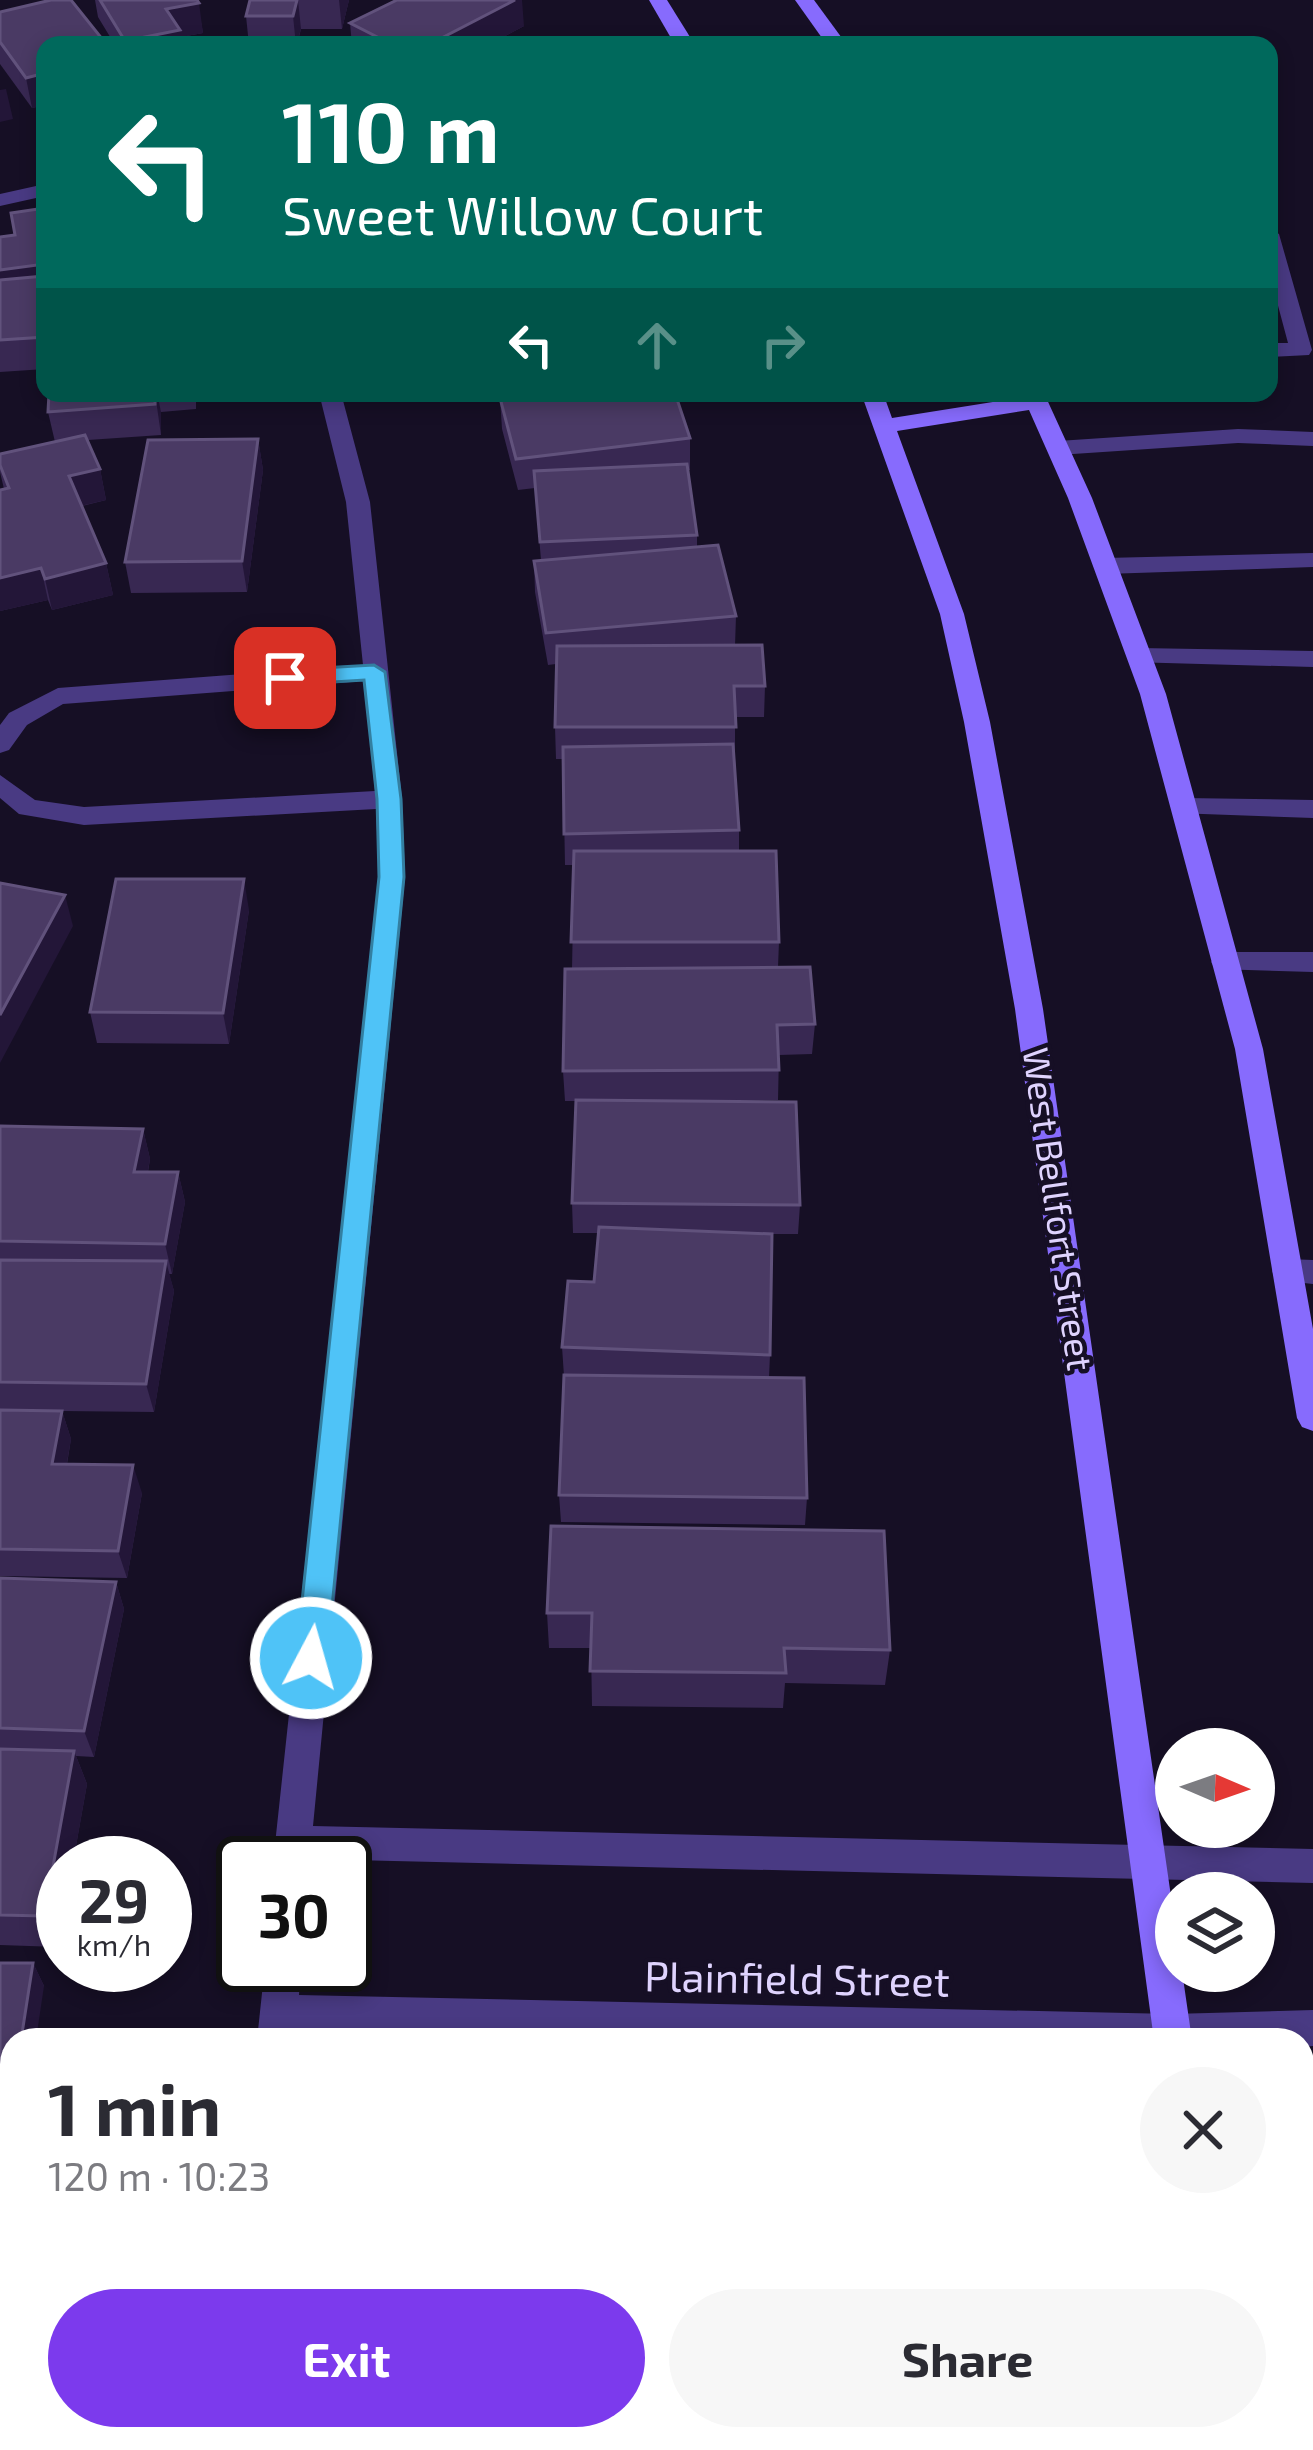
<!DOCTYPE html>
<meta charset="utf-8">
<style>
:root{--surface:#fff;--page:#f7f7f7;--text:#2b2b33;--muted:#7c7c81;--accent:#7c3aed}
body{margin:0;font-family:"Exo 2",sans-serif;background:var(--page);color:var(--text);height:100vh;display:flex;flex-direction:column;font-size:45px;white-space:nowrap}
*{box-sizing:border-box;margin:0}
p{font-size:39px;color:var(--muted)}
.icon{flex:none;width:66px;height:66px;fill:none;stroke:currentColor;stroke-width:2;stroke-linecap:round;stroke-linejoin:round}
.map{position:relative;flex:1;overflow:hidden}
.panel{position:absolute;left:0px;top:2028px;width:1314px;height:423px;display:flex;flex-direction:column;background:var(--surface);border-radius:36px 36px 0 0;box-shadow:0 6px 18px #0003}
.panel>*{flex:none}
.top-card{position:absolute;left:36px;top:36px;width:1242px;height:366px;border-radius:24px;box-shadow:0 6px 18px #0003;background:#00695c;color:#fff;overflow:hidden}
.needle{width:78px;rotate:92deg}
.tools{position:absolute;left:1155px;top:1728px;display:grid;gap:24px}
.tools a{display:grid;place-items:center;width:120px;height:120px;border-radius:50%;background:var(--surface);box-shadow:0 6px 18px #0003;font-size:60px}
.speed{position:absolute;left:36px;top:1836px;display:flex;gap:24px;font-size:60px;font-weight:700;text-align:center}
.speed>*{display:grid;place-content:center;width:156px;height:156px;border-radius:50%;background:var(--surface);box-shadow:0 6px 18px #0003;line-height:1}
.speed small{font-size:30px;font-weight:400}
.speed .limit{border:6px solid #111;border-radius:18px;background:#fff;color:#111}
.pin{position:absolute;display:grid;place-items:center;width:102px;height:102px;color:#fff;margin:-51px;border-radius:24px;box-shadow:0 6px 18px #0006}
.me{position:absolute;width:132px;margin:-66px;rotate:6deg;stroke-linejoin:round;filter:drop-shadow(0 0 9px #0008)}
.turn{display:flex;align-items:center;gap:42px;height:252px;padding:0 48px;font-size:54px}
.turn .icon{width:156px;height:156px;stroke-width:2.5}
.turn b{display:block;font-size:84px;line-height:102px}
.lanes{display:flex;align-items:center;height:114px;padding:0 48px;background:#0003;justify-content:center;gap:60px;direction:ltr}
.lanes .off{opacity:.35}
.round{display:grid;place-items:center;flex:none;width:126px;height:126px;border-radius:63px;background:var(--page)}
.headline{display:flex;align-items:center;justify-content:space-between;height:204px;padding:0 48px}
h1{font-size:72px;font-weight:700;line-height:90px}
.primary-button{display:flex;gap:24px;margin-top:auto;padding:24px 48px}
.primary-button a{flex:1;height:138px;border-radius:72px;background:var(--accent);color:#fff;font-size:48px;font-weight:700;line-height:138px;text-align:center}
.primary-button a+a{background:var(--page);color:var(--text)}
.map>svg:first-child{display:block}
</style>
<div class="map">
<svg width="1313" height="2450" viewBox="0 0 1313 2450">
<rect width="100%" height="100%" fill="#160f25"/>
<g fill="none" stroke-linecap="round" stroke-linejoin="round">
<g fill="#493a83" fill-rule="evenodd">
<path d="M 1269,228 L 1279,234 L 1312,350 L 1309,355 L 1269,357 L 1269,343 L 1288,343 L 1269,272 Z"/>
<path d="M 1238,429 L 1313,432 L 1313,446 L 1238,443 L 1058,455 L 1047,448 L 1058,441 Z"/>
<path d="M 1313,553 L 1313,567 L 1105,574 L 1093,566 L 1105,558 Z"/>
<path d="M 1139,648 L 1313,651 L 1313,667 L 1130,662 L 1127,656 L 1130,650 Z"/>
<path d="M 1184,798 L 1313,800 L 1313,818 L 1175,813 L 1171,807 L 1175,801 Z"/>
<path d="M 1225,952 L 1313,952 L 1313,972 L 1215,969 L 1211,962 L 1215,955 Z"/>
<path d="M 1287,1259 L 1313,1260 L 1313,1284 L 1276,1280 L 1272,1271 L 1276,1262 Z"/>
</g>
<g fill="#493a83" fill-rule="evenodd">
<path d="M 45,184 L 45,196 L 0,206 L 0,194 Z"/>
<path d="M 319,393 L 341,393 L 370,502 L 402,799 L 405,877 L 313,1826 L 1313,1849 L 1313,1883 L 309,1859 L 309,1863 L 273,1863 L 379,877 L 376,809 L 84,825 L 19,814 L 0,798 L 0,775 L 35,800 L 84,807 L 375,791 L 364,681 L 63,704 L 27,725 L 9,750 L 0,753 L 0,725 L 9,713 L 58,688 L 363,665 L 346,502 Z"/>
<path d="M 265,1965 L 301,1965 L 299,1995 L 1172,2014 L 1313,2010 L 1313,2046 L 1302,2047 L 1302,2040 L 688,2040 L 295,2032 L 295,2040 L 257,2040 Z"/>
<path d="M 208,2439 L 250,2439 L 248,2450 L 206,2450 Z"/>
</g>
<g fill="#876bfd" fill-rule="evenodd">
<path d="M 649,0 L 667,0 L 695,45 L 675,45 Z"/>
<path d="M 795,0 L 814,0 L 847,45 L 827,45 Z"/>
<path d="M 861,393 L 883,393 L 892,418 L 1024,397 L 1022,393 L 1044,393 L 1092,498 L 1166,694 L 1263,1049 L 1313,1329 L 1313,1431 L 1302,1427 L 1297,1418 L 1235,1049 L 1140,694 L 1068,498 L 1029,410 L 897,431 L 964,614 L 990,722 L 1043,1009 L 1176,1931 L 1176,1971 L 1182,1971 L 1192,2040 L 1154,2040 L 1015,1009 L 964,722 L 940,614 Z"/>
<path d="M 1190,2439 L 1232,2439 L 1233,2450 L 1191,2450 Z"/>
</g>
</g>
<g fill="#382852">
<path d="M 95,0 L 197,0 L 203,33 L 181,37 L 182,45 L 115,45 L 98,17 Z"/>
<path d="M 250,0 L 349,0 L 342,29 L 301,29 L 297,45 L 249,45 L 246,16 Z"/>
<path d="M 0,12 L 45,45 L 45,105 L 32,108 L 0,64 Z"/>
<path d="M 350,23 L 524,26 L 488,45 L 352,45 Z"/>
<path d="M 45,208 L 45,369 L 0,372 L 0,237 L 15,235 Z"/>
<path d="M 49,393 L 196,393 L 196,409 L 161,412 L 161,435 L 88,440 L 100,469 L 106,500 L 82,506 L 106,563 L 113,595 L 52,610 L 48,600 L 0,611 L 0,490 L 4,489 L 0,472 L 0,454 L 55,442 L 48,412 Z"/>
<path d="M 517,393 L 710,393 L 676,396 L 690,438 L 690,470 L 688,470 L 697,535 L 697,547 L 736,616 L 735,646 L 765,686 L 764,717 L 735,717 L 735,758 L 739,830 L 739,851 L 779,942 L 778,967 L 815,1024 L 812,1054 L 779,1055 L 778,1100 L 686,1101 L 800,1205 L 798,1234 L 766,1234 L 770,1355 L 769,1378 L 807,1498 L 805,1525 L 561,1522 L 559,1495 L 564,1376 L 562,1347 L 594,1282 L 598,1233 L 573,1233 L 572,1203 L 576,1101 L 565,1101 L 563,1071 L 572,969 L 574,865 L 565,865 L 563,759 L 556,759 L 555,727 L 556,664 L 548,665 L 535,592 L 534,561 L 541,560 L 535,488 L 518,490 L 502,429 L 500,398 L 518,396 Z"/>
<path d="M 258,439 L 263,470 L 247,592 L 131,593 L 125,562 Z"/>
<path d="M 249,910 L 229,1044 L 97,1043 L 90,1012 Z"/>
<path d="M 0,1126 L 143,1129 L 150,1159 L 148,1172 L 178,1172 L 185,1202 L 172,1274 L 169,1274 L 174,1291 L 154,1412 L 62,1411 L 71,1439 L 67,1464 L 142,1493 L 127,1578 L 0,1576 Z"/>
<path d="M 551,1526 L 890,1650 L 885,1685 L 785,1683 L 783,1708 L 592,1706 L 591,1648 L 549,1648 L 547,1613 Z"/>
<path d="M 0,1578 L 116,1582 L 124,1609 L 94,1757 L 76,1756 L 87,1784 L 58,1947 L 0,1945 Z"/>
<path d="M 0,1963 L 33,1963 L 44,1986 L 12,2040 L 12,2158 L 0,2158 Z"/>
</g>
<g fill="#231638">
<path d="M 298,0 L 301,29 L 296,45 L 293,16 Z"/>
<path d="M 339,0 L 349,0 L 342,29 Z"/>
<path d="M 515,0 L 522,0 L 524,26 L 488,45 L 428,45 Z"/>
<path d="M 199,3 L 203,33 L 181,37 L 182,45 L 126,45 L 125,41 L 166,9 Z"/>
<path d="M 45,73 L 45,105 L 32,108 L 26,78 Z"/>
<path d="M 6,89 L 13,119 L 0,122 L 0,90 Z"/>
<path d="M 45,264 L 45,296 L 0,302 L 0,270 Z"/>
<path d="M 155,393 L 157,393 L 161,412 L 161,435 Z"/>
<path d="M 258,439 L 263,470 L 247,592 L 242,561 Z"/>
<path d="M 100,469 L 106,500 L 76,507 L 69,476 Z"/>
<path d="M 106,563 L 113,595 L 52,610 L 45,579 Z"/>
<path d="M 41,568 L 48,600 L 0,611 L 0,578 Z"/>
<path d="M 244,879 L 249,910 L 229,1044 L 223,1013 Z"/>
<path d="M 65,895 L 73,926 L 0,1063 L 0,1015 Z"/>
<path d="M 143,1129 L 150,1159 L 142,1202 L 134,1172 Z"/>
<path d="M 178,1172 L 185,1202 L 172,1274 L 165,1244 Z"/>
<path d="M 166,1261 L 174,1291 L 154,1412 L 146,1384 Z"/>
<path d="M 62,1411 L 71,1439 L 62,1491 L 52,1464 Z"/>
<path d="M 133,1465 L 142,1493 L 127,1578 L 118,1551 Z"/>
<path d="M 116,1582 L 124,1609 L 94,1757 L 84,1731 Z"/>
<path d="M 74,1751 L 87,1784 L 73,1863 L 63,1863 L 63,1921 L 58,1947 L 44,1916 Z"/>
<path d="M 33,1963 L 44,1986 L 36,2040 L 21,2040 Z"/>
<path d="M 12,2093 L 12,2150 L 5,2138 Z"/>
</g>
<g fill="#4a3a64" stroke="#61527c" stroke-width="3">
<path d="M 51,0 L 71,0 L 107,45 L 45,45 L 45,73 L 26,78 L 0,42 L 0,12 Z"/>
<path d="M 100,0 L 197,0 L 199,3 L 166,9 L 180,30 L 125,41 Z"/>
<path d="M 250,0 L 297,0 L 293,16 L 246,16 Z"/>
<path d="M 397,0 L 515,0 L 428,45 L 393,45 L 350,23 Z"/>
<path d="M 45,208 L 45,264 L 0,270 L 0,237 L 15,235 L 11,213 Z"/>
<path d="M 45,276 L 45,337 L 0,340 L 0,280 Z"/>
<path d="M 49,393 L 155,393 L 155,404 L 48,412 Z"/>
<path d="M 540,393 L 675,393 L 690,438 L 516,459 L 500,398 Z"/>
<path d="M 85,435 L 100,469 L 69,476 L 106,563 L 45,579 L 41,568 L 0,578 L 0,490 L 9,488 L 0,465 L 0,454 Z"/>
<path d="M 258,439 L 242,561 L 125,562 L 148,440 Z"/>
<path d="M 687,464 L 697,535 L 540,542 L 534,471 Z"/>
<path d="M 718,545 L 736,616 L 546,633 L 534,561 Z"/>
<path d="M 762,645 L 765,686 L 734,686 L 736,727 L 555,727 L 557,646 Z"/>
<path d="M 733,744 L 739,830 L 564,834 L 563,747 Z"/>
<path d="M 574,851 L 776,851 L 779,942 L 571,942 Z"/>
<path d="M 116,879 L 244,879 L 223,1013 L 90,1012 Z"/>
<path d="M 0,883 L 65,895 L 0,1015 Z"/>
<path d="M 810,967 L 815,1024 L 777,1025 L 779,1070 L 563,1071 L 565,969 Z"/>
<path d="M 576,1100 L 796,1102 L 800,1205 L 572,1203 Z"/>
<path d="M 0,1126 L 143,1129 L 134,1172 L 178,1172 L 165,1244 L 0,1241 Z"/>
<path d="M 599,1227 L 772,1234 L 770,1355 L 562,1347 L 568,1281 L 594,1282 Z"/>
<path d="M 0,1260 L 166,1261 L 146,1384 L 0,1382 Z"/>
<path d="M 564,1375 L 804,1378 L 807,1498 L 559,1495 Z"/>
<path d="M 0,1410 L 62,1411 L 52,1464 L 133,1465 L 118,1551 L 0,1549 Z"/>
<path d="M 551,1526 L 884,1531 L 890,1650 L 784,1648 L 786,1673 L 590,1671 L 592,1613 L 547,1613 Z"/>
<path d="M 0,1578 L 116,1582 L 84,1731 L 0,1728 Z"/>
<path d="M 0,1749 L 74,1751 L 44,1916 L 0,1915 Z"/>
<path d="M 0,1963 L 33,1963 L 21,2040 L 12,2040 L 12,2093 L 5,2138 L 0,2138 Z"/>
<path d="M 573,2439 L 578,2439 L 745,2450 L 572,2450 Z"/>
</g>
<path fill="#4fc3f7" stroke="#337fa1" stroke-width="3" d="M 374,665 L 385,672 L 401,799 L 404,877 L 327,1658 L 322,1668 L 311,1672 L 300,1668 L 296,1658 L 379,877 L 377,799 L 364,680 L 285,685 L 274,678 L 285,670 Z"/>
<g text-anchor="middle" stroke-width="9" stroke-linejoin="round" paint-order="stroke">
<g font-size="36" fill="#dfd3fe" stroke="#160f25">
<text transform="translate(1058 1209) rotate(82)" y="13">West Bellfort Street</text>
</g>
<g font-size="42" fill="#dfd3fe" stroke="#160f25">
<text transform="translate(797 1979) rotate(1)" y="15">Plainfield Street</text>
</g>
</g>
</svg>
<div class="tools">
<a><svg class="needle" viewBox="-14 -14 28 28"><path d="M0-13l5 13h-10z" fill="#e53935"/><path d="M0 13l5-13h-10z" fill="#7c7c81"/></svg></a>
<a><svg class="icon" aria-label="layers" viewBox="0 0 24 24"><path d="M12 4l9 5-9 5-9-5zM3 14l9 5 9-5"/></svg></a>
</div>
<div class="speed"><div>29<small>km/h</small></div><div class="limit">30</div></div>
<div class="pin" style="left:285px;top:678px;background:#d93025"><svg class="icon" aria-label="arrive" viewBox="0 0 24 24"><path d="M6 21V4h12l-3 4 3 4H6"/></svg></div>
<svg class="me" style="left:311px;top:1658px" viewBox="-20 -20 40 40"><circle r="17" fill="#4fc3f7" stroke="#fff" stroke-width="3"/><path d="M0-11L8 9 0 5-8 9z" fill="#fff"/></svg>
<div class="top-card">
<div class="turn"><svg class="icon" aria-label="left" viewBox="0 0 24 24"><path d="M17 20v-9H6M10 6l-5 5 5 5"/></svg><div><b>110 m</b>Sweet Willow Court</div></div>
<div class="lanes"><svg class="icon" aria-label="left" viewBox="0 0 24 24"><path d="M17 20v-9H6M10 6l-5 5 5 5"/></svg><svg class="icon off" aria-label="ahead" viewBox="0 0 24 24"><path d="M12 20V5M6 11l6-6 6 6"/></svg><svg class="icon off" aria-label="right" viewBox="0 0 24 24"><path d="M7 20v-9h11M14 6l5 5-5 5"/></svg></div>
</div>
<section class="panel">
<div class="headline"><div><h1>1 min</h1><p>120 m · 10:23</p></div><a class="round"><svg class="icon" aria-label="close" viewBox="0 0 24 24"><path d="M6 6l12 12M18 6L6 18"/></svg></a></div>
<div class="primary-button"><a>Exit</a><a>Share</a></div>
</section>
</div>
